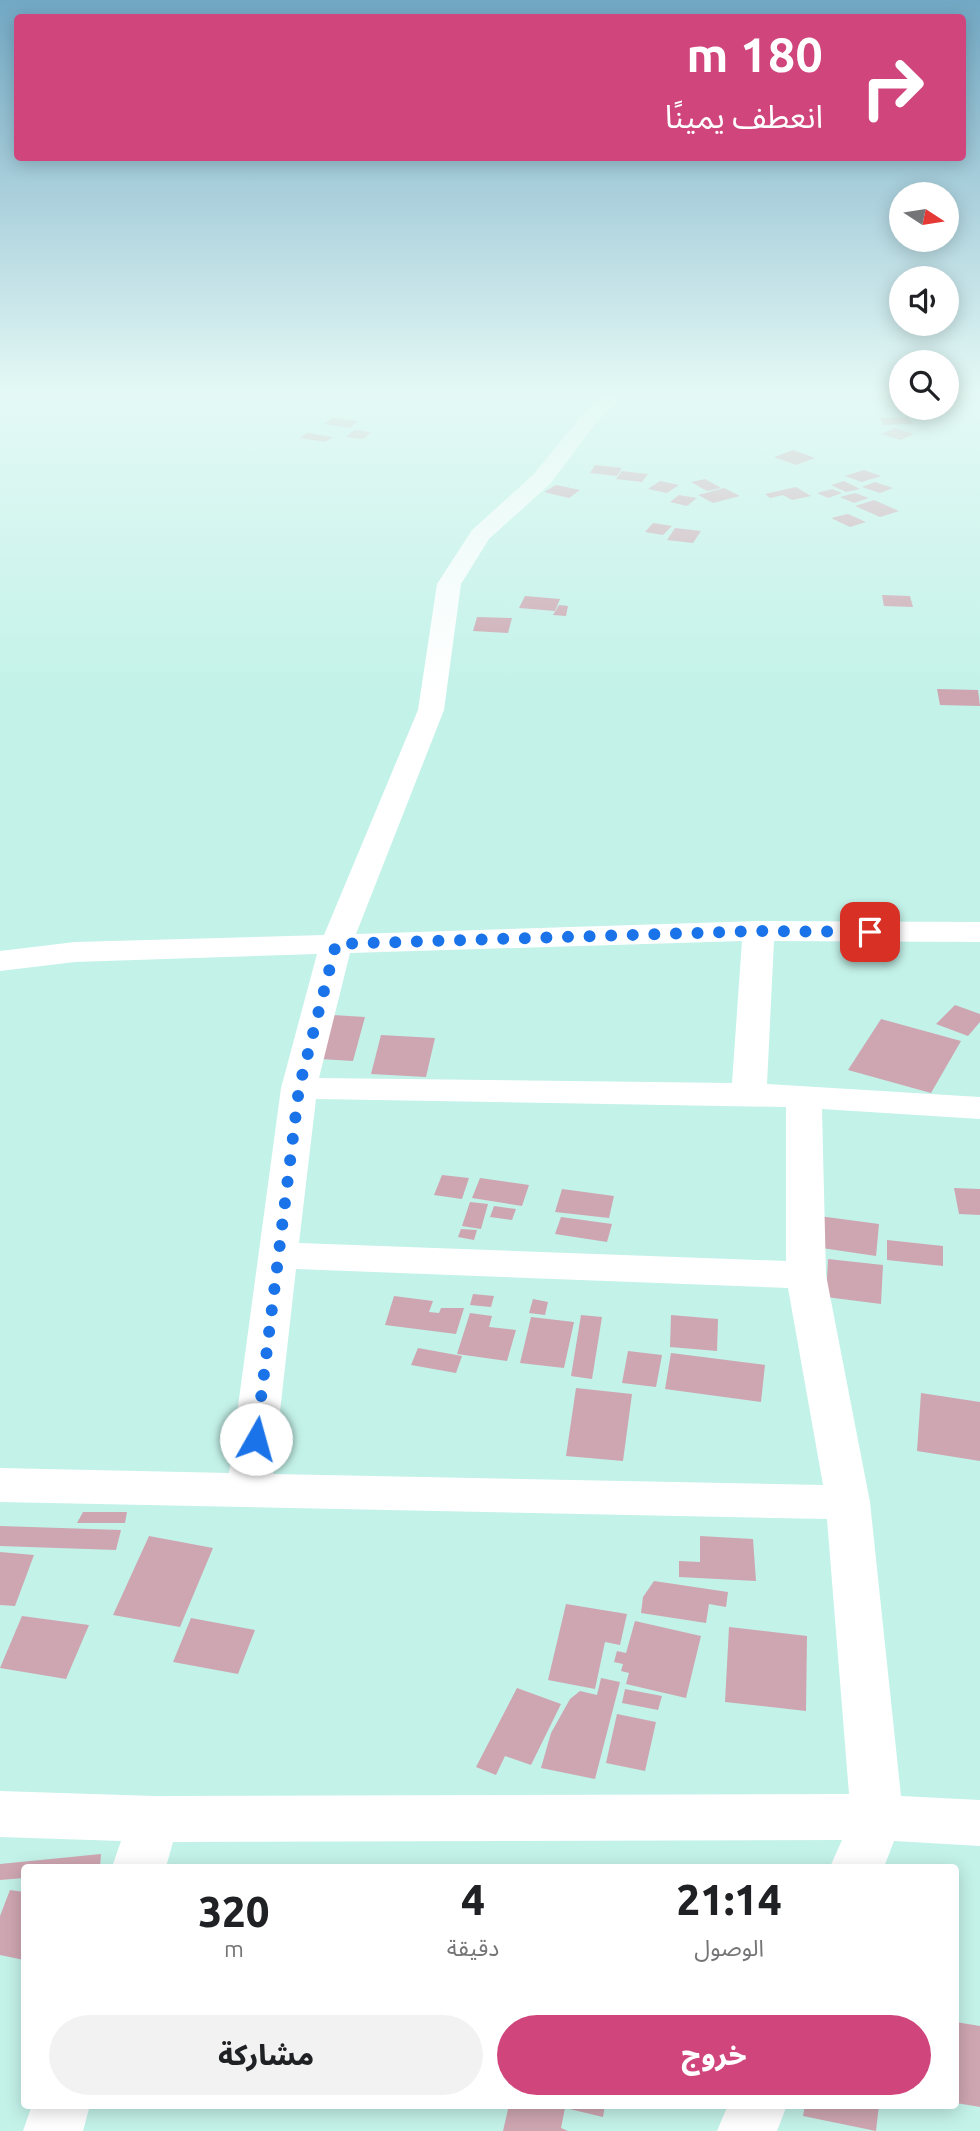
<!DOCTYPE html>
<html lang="ar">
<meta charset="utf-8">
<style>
:root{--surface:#fff;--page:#f2f2f2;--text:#202124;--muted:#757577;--accent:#cf457c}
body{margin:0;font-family:Ubuntu,"Noto Sans Arabic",sans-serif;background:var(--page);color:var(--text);direction:rtl;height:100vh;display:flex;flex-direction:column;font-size:26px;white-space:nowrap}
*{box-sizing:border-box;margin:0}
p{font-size:23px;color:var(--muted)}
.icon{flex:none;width:38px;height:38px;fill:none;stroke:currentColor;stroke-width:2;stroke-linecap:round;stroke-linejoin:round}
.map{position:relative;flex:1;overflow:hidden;direction:ltr}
.details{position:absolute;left:21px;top:1864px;width:938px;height:245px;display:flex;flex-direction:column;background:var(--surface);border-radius:7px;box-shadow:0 4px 18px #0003;direction:rtl}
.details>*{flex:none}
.hud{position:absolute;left:14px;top:14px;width:952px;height:147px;border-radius:7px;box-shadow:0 4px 18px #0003;direction:rtl;background:#cf457c;color:#fff;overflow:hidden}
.needle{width:46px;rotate:102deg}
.fabs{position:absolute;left:889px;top:182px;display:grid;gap:14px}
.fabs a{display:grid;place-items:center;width:70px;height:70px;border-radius:50%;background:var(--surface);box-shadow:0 4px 18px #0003;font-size:35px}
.pin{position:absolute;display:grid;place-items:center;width:60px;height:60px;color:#fff;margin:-30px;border-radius:14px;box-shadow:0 4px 10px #0006}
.me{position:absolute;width:77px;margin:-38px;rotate:7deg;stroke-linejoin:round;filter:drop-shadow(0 0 5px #0008)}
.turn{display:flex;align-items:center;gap:24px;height:147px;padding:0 28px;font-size:32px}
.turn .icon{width:91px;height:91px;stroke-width:2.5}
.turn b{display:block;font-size:49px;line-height:60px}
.eta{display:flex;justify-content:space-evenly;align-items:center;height:119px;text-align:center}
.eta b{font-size:42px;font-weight:800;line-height:49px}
.cta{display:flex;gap:14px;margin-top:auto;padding:14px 28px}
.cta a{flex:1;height:80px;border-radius:42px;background:var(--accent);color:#fff;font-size:28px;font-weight:800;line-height:80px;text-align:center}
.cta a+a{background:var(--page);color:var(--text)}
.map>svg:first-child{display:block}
</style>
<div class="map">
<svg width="980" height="2131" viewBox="0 0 980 2131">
<rect width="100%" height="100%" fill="#c3f2e9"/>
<g fill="#cea6b1">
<path d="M 864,392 L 901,392 L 901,398 L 863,396 Z"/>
<path d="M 908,417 L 913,424 L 883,425 L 879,418 Z"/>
<path d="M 333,418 L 358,421 L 350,428 L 324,424 Z"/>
<path d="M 895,428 L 914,434 L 901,440 L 881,434 Z"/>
<path d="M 354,430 L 371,432 L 363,439 L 346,437 Z"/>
<path d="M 307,433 L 333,437 L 325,442 L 300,438 Z"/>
<path d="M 793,450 L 815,458 L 796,465 L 774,457 Z"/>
<path d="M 595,465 L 622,468 L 617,476 L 590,473 Z"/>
<path d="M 864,470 L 881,476 L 862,482 L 845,476 Z"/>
<path d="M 622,471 L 648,474 L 642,482 L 616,479 Z"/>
<path d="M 705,479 L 721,488 L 707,491 L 691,482 Z"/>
<path d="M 660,481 L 679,485 L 667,493 L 648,489 Z"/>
<path d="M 844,481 L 860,489 L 846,492 L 831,485 Z"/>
<path d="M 875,482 L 893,488 L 880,493 L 862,487 Z"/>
<path d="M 556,485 L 580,490 L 569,498 L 544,492 Z"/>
<path d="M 796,487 L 811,496 L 792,500 L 783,495 L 770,498 L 765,494 Z"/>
<path d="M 724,488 L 740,496 L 713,503 L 698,495 Z"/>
<path d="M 832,489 L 842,493 L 828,498 L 817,493 Z"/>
<path d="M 855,493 L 869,498 L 854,503 L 840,497 Z"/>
<path d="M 679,495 L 697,498 L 687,506 L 670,502 Z"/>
<path d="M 874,500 L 899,511 L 880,517 L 855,506 Z"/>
<path d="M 848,514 L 866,522 L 850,527 L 831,518 Z"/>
<path d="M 653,523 L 672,526 L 663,535 L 645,532 Z"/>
<path d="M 675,528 L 701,531 L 693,543 L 667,540 Z"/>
<path d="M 882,595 L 910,596 L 913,607 L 884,606 Z"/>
<path d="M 525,596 L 560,599 L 555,611 L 519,608 Z"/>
<path d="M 559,605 L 568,606 L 566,616 L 553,615 Z"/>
<path d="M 477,617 L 512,618 L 508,633 L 473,631 Z"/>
<path d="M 937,689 L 978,690 L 980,706 L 940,705 Z"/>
<path d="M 955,1005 L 980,1014 L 980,1022 L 968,1036 L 936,1024 Z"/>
<path d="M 317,1014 L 365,1017 L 353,1061 L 304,1058 Z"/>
<path d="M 881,1019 L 961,1041 L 931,1093 L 848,1070 Z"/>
<path d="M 381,1035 L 435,1038 L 426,1077 L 371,1074 Z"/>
<path d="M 442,1175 L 469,1178 L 462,1199 L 434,1195 Z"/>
<path d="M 480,1178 L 529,1185 L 522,1206 L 472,1198 Z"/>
<path d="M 954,1188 L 980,1189 L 980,1215 L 959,1214 Z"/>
<path d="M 562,1189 L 614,1196 L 609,1218 L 555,1212 Z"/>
<path d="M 470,1202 L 488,1204 L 481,1229 L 462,1226 Z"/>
<path d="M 494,1206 L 516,1209 L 512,1220 L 490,1217 Z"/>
<path d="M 819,1216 L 879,1224 L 876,1256 L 815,1247 Z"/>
<path d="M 561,1217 L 612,1224 L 607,1242 L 555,1234 Z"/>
<path d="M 461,1229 L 477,1230 L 474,1240 L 458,1237 Z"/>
<path d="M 887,1240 L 943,1246 L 943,1266 L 887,1260 Z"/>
<path d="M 828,1259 L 883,1265 L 881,1304 L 826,1297 Z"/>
<path d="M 473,1294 L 494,1296 L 491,1307 L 470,1305 Z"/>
<path d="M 394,1296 L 433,1301 L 429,1312 L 439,1313 L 441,1308 L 464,1308 L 456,1334 L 385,1325 Z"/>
<path d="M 533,1299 L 548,1302 L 545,1315 L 529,1313 Z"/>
<path d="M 470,1313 L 492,1316 L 489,1327 L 516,1330 L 507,1361 L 457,1354 Z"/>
<path d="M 581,1315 L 602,1317 L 592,1379 L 571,1376 Z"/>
<path d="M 671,1315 L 718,1319 L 717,1351 L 670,1347 Z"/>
<path d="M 531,1317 L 574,1322 L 564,1368 L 520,1363 Z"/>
<path d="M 418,1348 L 462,1356 L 456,1373 L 411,1365 Z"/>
<path d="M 628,1351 L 662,1355 L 656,1387 L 622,1383 Z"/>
<path d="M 671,1353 L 765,1365 L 761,1402 L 665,1389 Z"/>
<path d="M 576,1388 L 632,1394 L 623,1461 L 566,1456 Z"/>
<path d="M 921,1393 L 980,1402 L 980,1461 L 917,1451 Z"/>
<path d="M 83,1512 L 127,1512 L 125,1523 L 77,1523 Z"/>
<path d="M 0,1526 L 121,1530 L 116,1550 L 0,1546 Z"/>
<path d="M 149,1536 L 213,1548 L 180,1627 L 113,1615 Z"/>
<path d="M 700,1536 L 753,1539 L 756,1581 L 679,1577 L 679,1561 L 700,1562 Z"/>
<path d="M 0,1552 L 34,1555 L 15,1606 L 0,1605 Z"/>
<path d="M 654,1581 L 728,1592 L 726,1607 L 709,1604 L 706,1623 L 641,1613 L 643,1597 Z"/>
<path d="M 566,1604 L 627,1614 L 620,1645 L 605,1642 L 595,1689 L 548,1680 Z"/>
<path d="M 22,1616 L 89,1625 L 66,1679 L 0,1668 Z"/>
<path d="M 191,1618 L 255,1630 L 238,1674 L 173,1662 Z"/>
<path d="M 635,1621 L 701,1636 L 686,1698 L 626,1684 L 629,1673 L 621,1671 L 623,1664 L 614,1662 L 617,1651 L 626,1653 Z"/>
<path d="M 729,1627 L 807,1636 L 806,1711 L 725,1702 Z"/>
<path d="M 601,1678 L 620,1682 L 595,1779 L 541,1768 L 551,1733 L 570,1699 L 580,1691 L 597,1695 Z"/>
<path d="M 517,1688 L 561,1704 L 531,1765 L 505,1756 L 496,1775 L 476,1767 Z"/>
<path d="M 625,1689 L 662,1696 L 658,1710 L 622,1703 Z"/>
<path d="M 617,1714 L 656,1722 L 645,1771 L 606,1763 Z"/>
<path d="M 101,1854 L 100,1867 L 24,1867 L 24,1878 L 0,1880 L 0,1864 Z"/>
<path d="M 10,1890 L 24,1892 L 24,1960 L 0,1955 L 0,1916 Z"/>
<path d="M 956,2022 L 980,2026 L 980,2107 L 956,2103 Z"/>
<path d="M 509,2105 L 605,2105 L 603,2117 L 565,2108 L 561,2128 L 568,2131 L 503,2131 Z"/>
<path d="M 805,2105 L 879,2105 L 876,2131 L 803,2116 Z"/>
</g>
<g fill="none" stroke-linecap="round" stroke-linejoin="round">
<g fill="#fff" fill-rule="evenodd">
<path d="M 607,392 L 629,392 L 599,419 L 550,484 L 489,539 L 461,584 L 444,710 L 356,934 L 759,921 L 980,922 L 980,942 L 774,941 L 767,1084 L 980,1097 L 980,1119 L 822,1109 L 826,1275 L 870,1502 L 901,1796 L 980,1800 L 980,1846 L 894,1841 L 884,1867 L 830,1867 L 842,1840 L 173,1842 L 166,1867 L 112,1867 L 121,1841 L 0,1837 L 0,1791 L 154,1796 L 849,1794 L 827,1519 L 0,1502 L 0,1468 L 229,1473 L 281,1088 L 317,954 L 75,962 L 0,971 L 0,951 L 75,942 L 324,935 L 418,710 L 437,584 L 472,530 L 534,474 L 585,411 ZM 742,941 L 732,1083 L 319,1078 L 350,953 ZM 316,1099 L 786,1107 L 786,1261 L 299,1243 ZM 296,1269 L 788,1288 L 823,1485 L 273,1474 Z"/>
<path d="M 32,2105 L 90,2105 L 83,2131 L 23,2131 Z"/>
<path d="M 728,2105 L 787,2105 L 777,2131 L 717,2131 Z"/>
</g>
</g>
<linearGradient id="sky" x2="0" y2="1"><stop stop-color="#72a8c4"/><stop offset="0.57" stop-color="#e4f9f5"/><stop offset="1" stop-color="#e4f9f5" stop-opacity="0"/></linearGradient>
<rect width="980" height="690" fill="url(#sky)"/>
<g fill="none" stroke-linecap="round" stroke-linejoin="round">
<path stroke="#1a73e8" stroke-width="12" stroke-dasharray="0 21.6" d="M 256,1439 L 299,1088 L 336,944 L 759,931 L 870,932"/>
</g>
</svg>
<div class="fabs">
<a><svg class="needle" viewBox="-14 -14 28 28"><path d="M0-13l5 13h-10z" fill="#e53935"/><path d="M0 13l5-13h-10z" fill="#757577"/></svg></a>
<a><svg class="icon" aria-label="sound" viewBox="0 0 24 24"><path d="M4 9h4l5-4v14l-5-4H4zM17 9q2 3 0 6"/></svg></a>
<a><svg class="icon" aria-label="search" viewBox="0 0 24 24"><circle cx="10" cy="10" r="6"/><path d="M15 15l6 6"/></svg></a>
</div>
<div class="pin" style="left:870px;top:932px;background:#d93025"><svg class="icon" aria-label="arrive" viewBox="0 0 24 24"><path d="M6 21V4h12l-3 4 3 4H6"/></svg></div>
<svg class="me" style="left:256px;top:1439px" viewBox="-20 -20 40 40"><circle r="19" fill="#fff"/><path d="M0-13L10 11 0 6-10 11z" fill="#1a73e8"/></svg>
<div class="hud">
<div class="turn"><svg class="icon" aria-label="right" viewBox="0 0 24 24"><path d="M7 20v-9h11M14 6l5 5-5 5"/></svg><div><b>180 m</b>انعطف يمينًا</div></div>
</div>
<section class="details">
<div class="eta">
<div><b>21:14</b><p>الوصول</p></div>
<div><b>4</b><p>دقيقة</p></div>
<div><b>320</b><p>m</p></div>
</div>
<div class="cta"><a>خروج</a><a>مشاركة</a></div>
</section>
</div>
